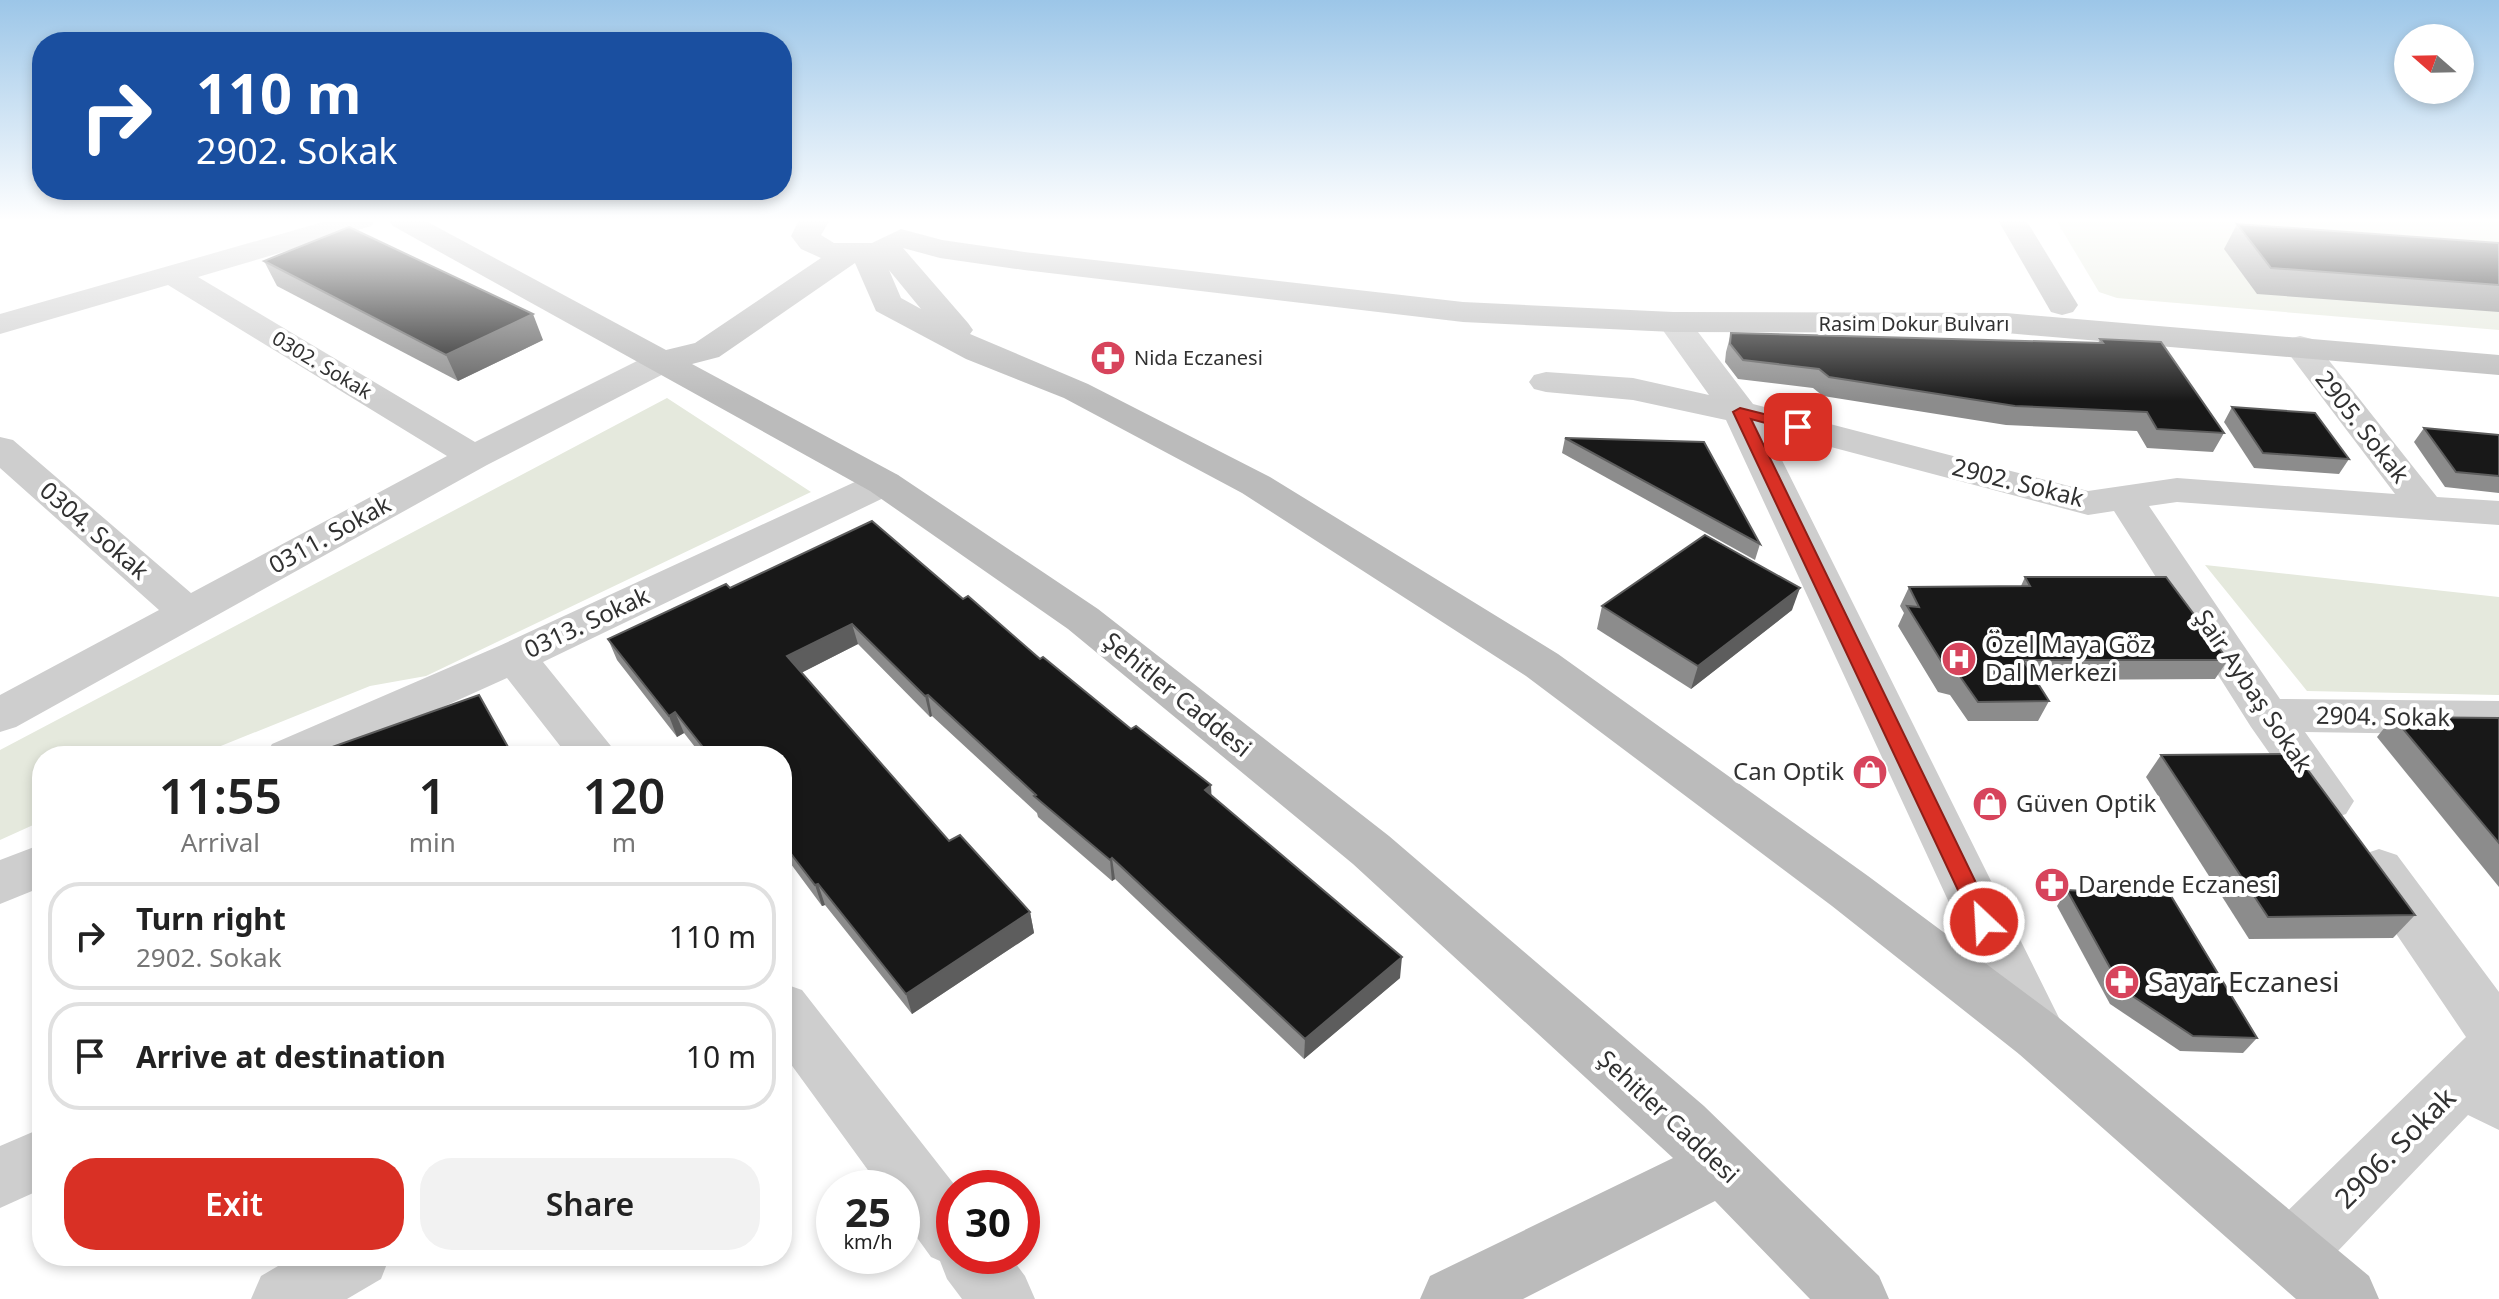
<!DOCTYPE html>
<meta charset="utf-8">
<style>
:root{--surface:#fff;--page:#f2f2f2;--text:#222;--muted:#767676;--line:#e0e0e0;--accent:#d93025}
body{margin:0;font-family:"Noto Sans",sans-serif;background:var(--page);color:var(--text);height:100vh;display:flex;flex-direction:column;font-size:30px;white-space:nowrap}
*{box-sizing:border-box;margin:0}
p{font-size:26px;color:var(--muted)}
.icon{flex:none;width:44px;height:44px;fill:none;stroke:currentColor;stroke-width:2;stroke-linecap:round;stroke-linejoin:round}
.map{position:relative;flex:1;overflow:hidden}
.side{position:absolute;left:32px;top:746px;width:760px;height:520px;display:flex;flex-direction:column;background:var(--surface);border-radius:32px;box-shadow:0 4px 12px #0003}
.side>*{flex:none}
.top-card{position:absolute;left:32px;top:32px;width:760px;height:168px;border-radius:32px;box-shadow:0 4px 12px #0003;background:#1a4fa0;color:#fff;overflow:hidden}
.needle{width:52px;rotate:290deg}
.buttons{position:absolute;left:2394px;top:24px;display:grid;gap:16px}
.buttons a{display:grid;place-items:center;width:80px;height:80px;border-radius:50%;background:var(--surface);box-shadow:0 4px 12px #0003;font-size:40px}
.speed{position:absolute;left:816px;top:1170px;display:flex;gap:16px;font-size:40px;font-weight:700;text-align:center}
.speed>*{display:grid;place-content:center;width:104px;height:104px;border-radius:50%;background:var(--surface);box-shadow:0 4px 12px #0003;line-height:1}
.speed small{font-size:20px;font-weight:400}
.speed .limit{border:12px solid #d22;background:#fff;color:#111}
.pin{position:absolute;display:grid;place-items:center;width:68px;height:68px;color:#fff;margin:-34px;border-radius:16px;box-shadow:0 4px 12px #0006}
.me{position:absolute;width:88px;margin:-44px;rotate:335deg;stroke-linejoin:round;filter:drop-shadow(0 0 6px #0008)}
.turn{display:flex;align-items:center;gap:28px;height:168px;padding:0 32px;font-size:36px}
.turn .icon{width:104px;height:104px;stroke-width:2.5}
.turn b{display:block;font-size:56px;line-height:68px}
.eta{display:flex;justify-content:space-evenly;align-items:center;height:136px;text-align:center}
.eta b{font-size:48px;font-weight:600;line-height:56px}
.primary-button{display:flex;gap:16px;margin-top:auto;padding:16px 32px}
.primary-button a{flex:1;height:92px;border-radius:32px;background:var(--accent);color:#fff;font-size:32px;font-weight:600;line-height:92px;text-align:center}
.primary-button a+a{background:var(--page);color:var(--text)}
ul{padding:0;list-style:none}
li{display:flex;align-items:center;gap:24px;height:108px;margin:0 16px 12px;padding:0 16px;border:4px solid var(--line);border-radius:32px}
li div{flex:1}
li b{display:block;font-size:30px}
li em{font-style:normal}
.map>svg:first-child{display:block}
</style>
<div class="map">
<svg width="2499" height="1299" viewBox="0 0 2499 1299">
<rect width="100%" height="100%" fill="#fff"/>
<g fill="#e5e9dd">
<path d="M 2056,220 L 2499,220 L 2499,330 L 2117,298 L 2099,292 Z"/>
<path d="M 667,398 L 811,492 L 426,676 L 370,686 L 196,756 L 42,756 L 42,821 L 0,840 L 0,750 Z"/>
<path d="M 2205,565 L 2499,597 L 2499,695 L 2307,691 Z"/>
</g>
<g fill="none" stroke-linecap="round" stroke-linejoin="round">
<g fill="#cecece" fill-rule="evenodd">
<path d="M 330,220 L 376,220 L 371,226 L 198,277 L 475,442 L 651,354 L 663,351 L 675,354 L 680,361 L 675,368 L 487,465 L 16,727 L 0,732 L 0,695 L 159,610 L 0,468 L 0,437 L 13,440 L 191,593 L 447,456 L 168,285 L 0,334 L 0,314 Z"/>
<path d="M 1673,312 L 1685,315 L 1753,404 L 2088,491 L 2177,478 L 2395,494 L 2283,346 L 2288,339 L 2300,336 L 2312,339 L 2437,497 L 2499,501 L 2499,525 L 2177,502 L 2149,506 L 2280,699 L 2499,701 L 2499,735 L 2305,732 L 2354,801 L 2346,814 L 2329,820 L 2312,814 L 2251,727 L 2114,511 L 2088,515 L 1767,430 L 2068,1036 L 2059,1054 L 2039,1061 L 2019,1054 L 1726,420 L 1633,400 L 1546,392 L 1534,389 L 1529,382 L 1534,375 L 1546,372 L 1633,378 L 1709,395 L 1657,322 L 1661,315 Z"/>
<path d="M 884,472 L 898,475 L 903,483 L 898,491 L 543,662 L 619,756 L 568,756 L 507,678 L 334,756 L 265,756 L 272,744 L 499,646 L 870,475 Z"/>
<path d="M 42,844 L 42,887 L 0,904 L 0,860 Z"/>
<path d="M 2379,849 L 2397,855 L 2499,992 L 2499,1130 L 2468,1115 L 2315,1275 L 2292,1284 L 2269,1275 L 2260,1252 L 2269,1229 L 2466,1037 L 2353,870 L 2361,855 Z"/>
<path d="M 782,983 L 802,990 L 957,1188 L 954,1188 L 954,1256 L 1010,1256 L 1025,1276 L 1035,1299 L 962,1299 L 947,1279 L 940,1261 L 931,1257 L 902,1217 L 902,1188 L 881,1188 L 782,1052 Z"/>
<path d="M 42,1128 L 42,1189 L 0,1208 L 0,1146 Z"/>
<path d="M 295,1256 L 390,1256 L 381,1279 L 347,1299 L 251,1299 L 261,1276 Z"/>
</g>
<g fill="#bbb" fill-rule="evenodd">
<path d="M 388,220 L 424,220 L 666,350 L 695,343 L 821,258 L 801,249 L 791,236 L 799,220 L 830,220 L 821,235 L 834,243 L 872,243 L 901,229 L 942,240 L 1024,252 L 1463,302 L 1673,312 L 2006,313 L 2499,355 L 2499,375 L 2006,333 L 1673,332 L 1463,322 L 1024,270 L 940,258 L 903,248 L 968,323 L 973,330 L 970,334 L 1088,384 L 1270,477 L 1558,654 L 1868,876 L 2059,1018 L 2369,1276 L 2379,1299 L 2296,1299 L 2019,1054 L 1832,906 L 1526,676 L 1242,493 L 1064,398 L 966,359 L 876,311 L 855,263 L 719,357 L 692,364 L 898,475 L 1098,609 L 1389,836 L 1704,1106 L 1879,1276 L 1889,1299 L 1810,1299 L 1715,1201 L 1523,1299 L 1420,1299 L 1430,1276 L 1673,1158 L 1353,864 L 1068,629 L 870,491 L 393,226 ZM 889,270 L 921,309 L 901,298 Z"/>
<path d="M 1998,220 L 2026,220 L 2078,305 L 2073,312 L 2062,315 L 2051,312 Z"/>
</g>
</g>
<g fill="#8c8c8c">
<path d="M 2237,224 L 2499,243 L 2499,312 L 2257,294 L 2224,249 Z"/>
<path d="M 264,261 L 543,340 L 458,381 L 277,286 Z"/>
<path d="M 1731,333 L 2098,343 L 2100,339 L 2224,433 L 2213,452 L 2147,448 L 2137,431 L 2006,425 L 1823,396 L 1813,388 L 1738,379 L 1725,362 L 1726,352 Z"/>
<path d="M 2232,407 L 2349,459 L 2339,474 L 2254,468 L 2224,422 Z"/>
<path d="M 2424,428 L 2499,435 L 2499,493 L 2445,487 L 2414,442 Z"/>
<path d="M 1565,438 L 1760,544 L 1755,560 L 1562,453 Z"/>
<path d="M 2025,577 L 2228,660 L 2215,679 L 2035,680 L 2049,701 L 2038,721 L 1968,721 L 1950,695 L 1938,692 L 1898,626 L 1904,613 L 1900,606 L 1909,587 L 2021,586 Z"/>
<path d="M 730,588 L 963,599 L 1131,729 L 1211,785 L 1211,796 L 1400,978 L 1304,1059 L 1115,879 L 1112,881 L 1038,817 L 1037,813 L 932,716 L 930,717 L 858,644 L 801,673 L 949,841 L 1030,912 L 1034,933 L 912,1014 L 825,905 L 822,906 L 782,852 L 782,756 L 702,756 L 684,733 L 677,737 L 617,660 L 608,639 Z"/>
<path d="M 1602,606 L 1792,610 L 1691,689 L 1597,629 Z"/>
<path d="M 2393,717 L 2499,718 L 2499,887 L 2377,737 Z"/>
<path d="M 2161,755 L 2415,915 L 2393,938 L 2249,939 L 2146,777 Z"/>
<path d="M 2067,890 L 2257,1038 L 2243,1053 L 2180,1051 L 2110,1004 L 2057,906 Z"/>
</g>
<g fill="#5d5d5d">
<path d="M 533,314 L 543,340 L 458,381 L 446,355 Z"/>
<path d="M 1800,588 L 1792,610 L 1691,689 L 1698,666 Z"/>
<path d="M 852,624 L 858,644 L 793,677 L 787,656 Z"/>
<path d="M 928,695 L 932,716 L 930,717 L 925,696 Z"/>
<path d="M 675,712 L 684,733 L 677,737 L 669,716 Z"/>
<path d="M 1211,785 L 1212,806 L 1205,790 Z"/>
<path d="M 1112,858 L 1115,879 L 1112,881 L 1110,860 Z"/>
<path d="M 818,884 L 825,905 L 822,906 L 815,885 Z"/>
<path d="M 1030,912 L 1034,933 L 912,1014 L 906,994 Z"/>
<path d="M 1402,957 L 1400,978 L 1304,1059 L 1305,1039 Z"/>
</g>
<g fill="#181818" stroke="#5d5d5d" stroke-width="2">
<path d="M 2237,224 L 2499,243 L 2499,285 L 2271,268 Z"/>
<path d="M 349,227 L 533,314 L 446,355 L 264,261 Z"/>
<path d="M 1731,333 L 2103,343 L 2100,339 L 2161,342 L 2224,433 L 2157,429 L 2147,412 L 2015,406 L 1829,377 L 1819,369 L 1743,360 L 1730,344 Z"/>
<path d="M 2232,407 L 2315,413 L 2349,459 L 2263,453 Z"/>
<path d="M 2424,428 L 2499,435 L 2499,476 L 2456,472 Z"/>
<path d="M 1565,438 L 1704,442 L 1760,544 Z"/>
<path d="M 872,521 L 963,599 L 968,596 L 1040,659 L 1043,657 L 1131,729 L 1136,726 L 1211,785 L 1205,790 L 1402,957 L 1305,1039 L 1112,858 L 1110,860 L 1034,796 L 1036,795 L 928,695 L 925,696 L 852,624 L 787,656 L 949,841 L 960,835 L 1030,912 L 906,994 L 818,884 L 815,885 L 782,842 L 782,756 L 710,756 L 675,712 L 669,716 L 608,639 L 726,584 L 730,588 Z"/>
<path d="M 1705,535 L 1800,588 L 1698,666 L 1602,606 Z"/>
<path d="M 2025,577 L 2166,577 L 2228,660 L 2023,660 L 2049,701 L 1978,702 L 1959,675 L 1948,672 L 1907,606 L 1919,607 L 1909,587 L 2030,586 Z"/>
<path d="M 479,695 L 513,756 L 307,756 Z"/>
<path d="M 2393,717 L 2499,718 L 2499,843 Z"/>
<path d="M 2296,754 L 2415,915 L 2268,917 L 2161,755 Z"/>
<path d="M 2067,890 L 2171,896 L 2257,1038 L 2193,1036 L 2122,989 Z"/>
</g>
<linearGradient id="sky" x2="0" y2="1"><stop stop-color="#9cc6e8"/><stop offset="0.55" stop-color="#fff"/><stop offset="1" stop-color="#fff" stop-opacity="0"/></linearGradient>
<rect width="2499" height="401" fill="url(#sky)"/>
<path fill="#d93025" stroke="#8d1f18" stroke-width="2" d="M 1740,408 L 1804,424 L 1806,427 L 1798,432 L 1751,419 L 1995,922 L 1992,929 L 1984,931 L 1977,929 L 1973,922 L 1733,412 Z"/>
<defs>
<symbol id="pharmacy-disc" viewBox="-11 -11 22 22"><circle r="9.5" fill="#d7445c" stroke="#fff"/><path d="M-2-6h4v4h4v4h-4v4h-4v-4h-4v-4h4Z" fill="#fff"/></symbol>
<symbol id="hospital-disc" viewBox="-11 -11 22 22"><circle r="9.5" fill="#d7445c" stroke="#fff"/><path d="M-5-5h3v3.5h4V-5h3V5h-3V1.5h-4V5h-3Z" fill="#fff"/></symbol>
<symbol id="shop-disc" viewBox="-11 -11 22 22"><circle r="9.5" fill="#d7445c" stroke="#fff"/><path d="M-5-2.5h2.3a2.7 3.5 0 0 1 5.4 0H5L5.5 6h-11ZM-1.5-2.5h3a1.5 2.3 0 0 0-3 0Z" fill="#fff"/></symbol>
</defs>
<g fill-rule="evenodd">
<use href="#pharmacy-disc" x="1088" y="338" width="40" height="40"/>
<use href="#hospital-disc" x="1939" y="639" width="40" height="40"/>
<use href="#shop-disc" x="1850" y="752" width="40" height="40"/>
<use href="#shop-disc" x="1970" y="784" width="40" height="40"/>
<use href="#pharmacy-disc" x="2032" y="865" width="40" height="40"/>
<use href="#pharmacy-disc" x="2102" y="962" width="40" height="40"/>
</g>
<g text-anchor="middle" stroke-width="8" stroke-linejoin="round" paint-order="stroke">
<g font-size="20" fill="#313131" stroke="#fff">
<text x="1914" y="331">Rasim Dokur Bulvarı</text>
<text transform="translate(322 365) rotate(31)" y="7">0302. Sokak</text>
</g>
<g font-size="20" fill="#313131" stroke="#fff" text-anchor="start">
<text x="1134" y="365">Nida Eczanesi</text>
</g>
<g font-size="24" fill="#313131" stroke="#fff">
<text transform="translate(2362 427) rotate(52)" y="8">2905. Sokak</text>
<text transform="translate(2018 483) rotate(14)" y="8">2902. Sokak</text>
<text transform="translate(94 531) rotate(41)" y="8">0304. Sokak</text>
<text transform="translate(330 535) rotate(-29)" y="8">0311. Sokak</text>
<text transform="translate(587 623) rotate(-25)" y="8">0313. Sokak</text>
<text transform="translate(2253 691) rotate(56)" y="8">Şair Aybaş Sokak</text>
<text transform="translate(1177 695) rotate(39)" y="8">Şehitler Caddesi</text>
<text transform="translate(2383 717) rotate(1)" y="8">2904. Sokak</text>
<text transform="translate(1668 1117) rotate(43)" y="8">Şehitler Caddesi</text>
</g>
<g font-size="24" fill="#313131" stroke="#fff" text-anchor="start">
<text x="1985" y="653">Özel Maya Göz<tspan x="1985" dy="28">Dal Merkezi</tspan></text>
<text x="1844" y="780" text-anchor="end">Can Optik</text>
<text x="2016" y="812">Güven Optik</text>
<text x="2078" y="893">Darende Eczanesi</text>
</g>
<g font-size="28" fill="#313131" stroke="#fff" text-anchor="start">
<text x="2148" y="992">Sayar Eczanesi</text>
</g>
<g font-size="28" fill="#313131" stroke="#fff">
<text transform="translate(2395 1148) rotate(-45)" y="10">2906. Sokak</text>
</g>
</g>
</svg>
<div class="buttons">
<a><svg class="needle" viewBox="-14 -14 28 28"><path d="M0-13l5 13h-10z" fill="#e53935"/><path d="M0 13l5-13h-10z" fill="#767676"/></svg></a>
</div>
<div class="speed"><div>25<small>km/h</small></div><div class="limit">30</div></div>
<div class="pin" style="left:1798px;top:427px;background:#d93025"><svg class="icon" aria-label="arrive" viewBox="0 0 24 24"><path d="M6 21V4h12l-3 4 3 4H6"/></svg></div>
<svg class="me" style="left:1984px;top:922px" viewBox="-20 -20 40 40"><circle r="17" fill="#d93025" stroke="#fff" stroke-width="3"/><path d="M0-11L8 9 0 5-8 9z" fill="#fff"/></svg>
<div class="top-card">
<div class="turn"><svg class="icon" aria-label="right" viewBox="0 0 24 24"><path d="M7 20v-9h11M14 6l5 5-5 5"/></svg><div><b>110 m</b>2902. Sokak</div></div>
</div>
<section class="side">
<div class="eta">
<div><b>11:55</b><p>Arrival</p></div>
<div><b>1</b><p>min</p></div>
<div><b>120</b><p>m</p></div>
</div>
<ul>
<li><svg class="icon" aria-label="right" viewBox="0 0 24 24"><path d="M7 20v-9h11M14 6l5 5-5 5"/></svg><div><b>Turn right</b><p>2902. Sokak</p></div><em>110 m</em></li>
<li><svg class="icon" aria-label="arrive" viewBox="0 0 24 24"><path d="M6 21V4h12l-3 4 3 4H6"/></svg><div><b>Arrive at destination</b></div><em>10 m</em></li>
</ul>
<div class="primary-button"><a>Exit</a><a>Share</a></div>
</section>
</div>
